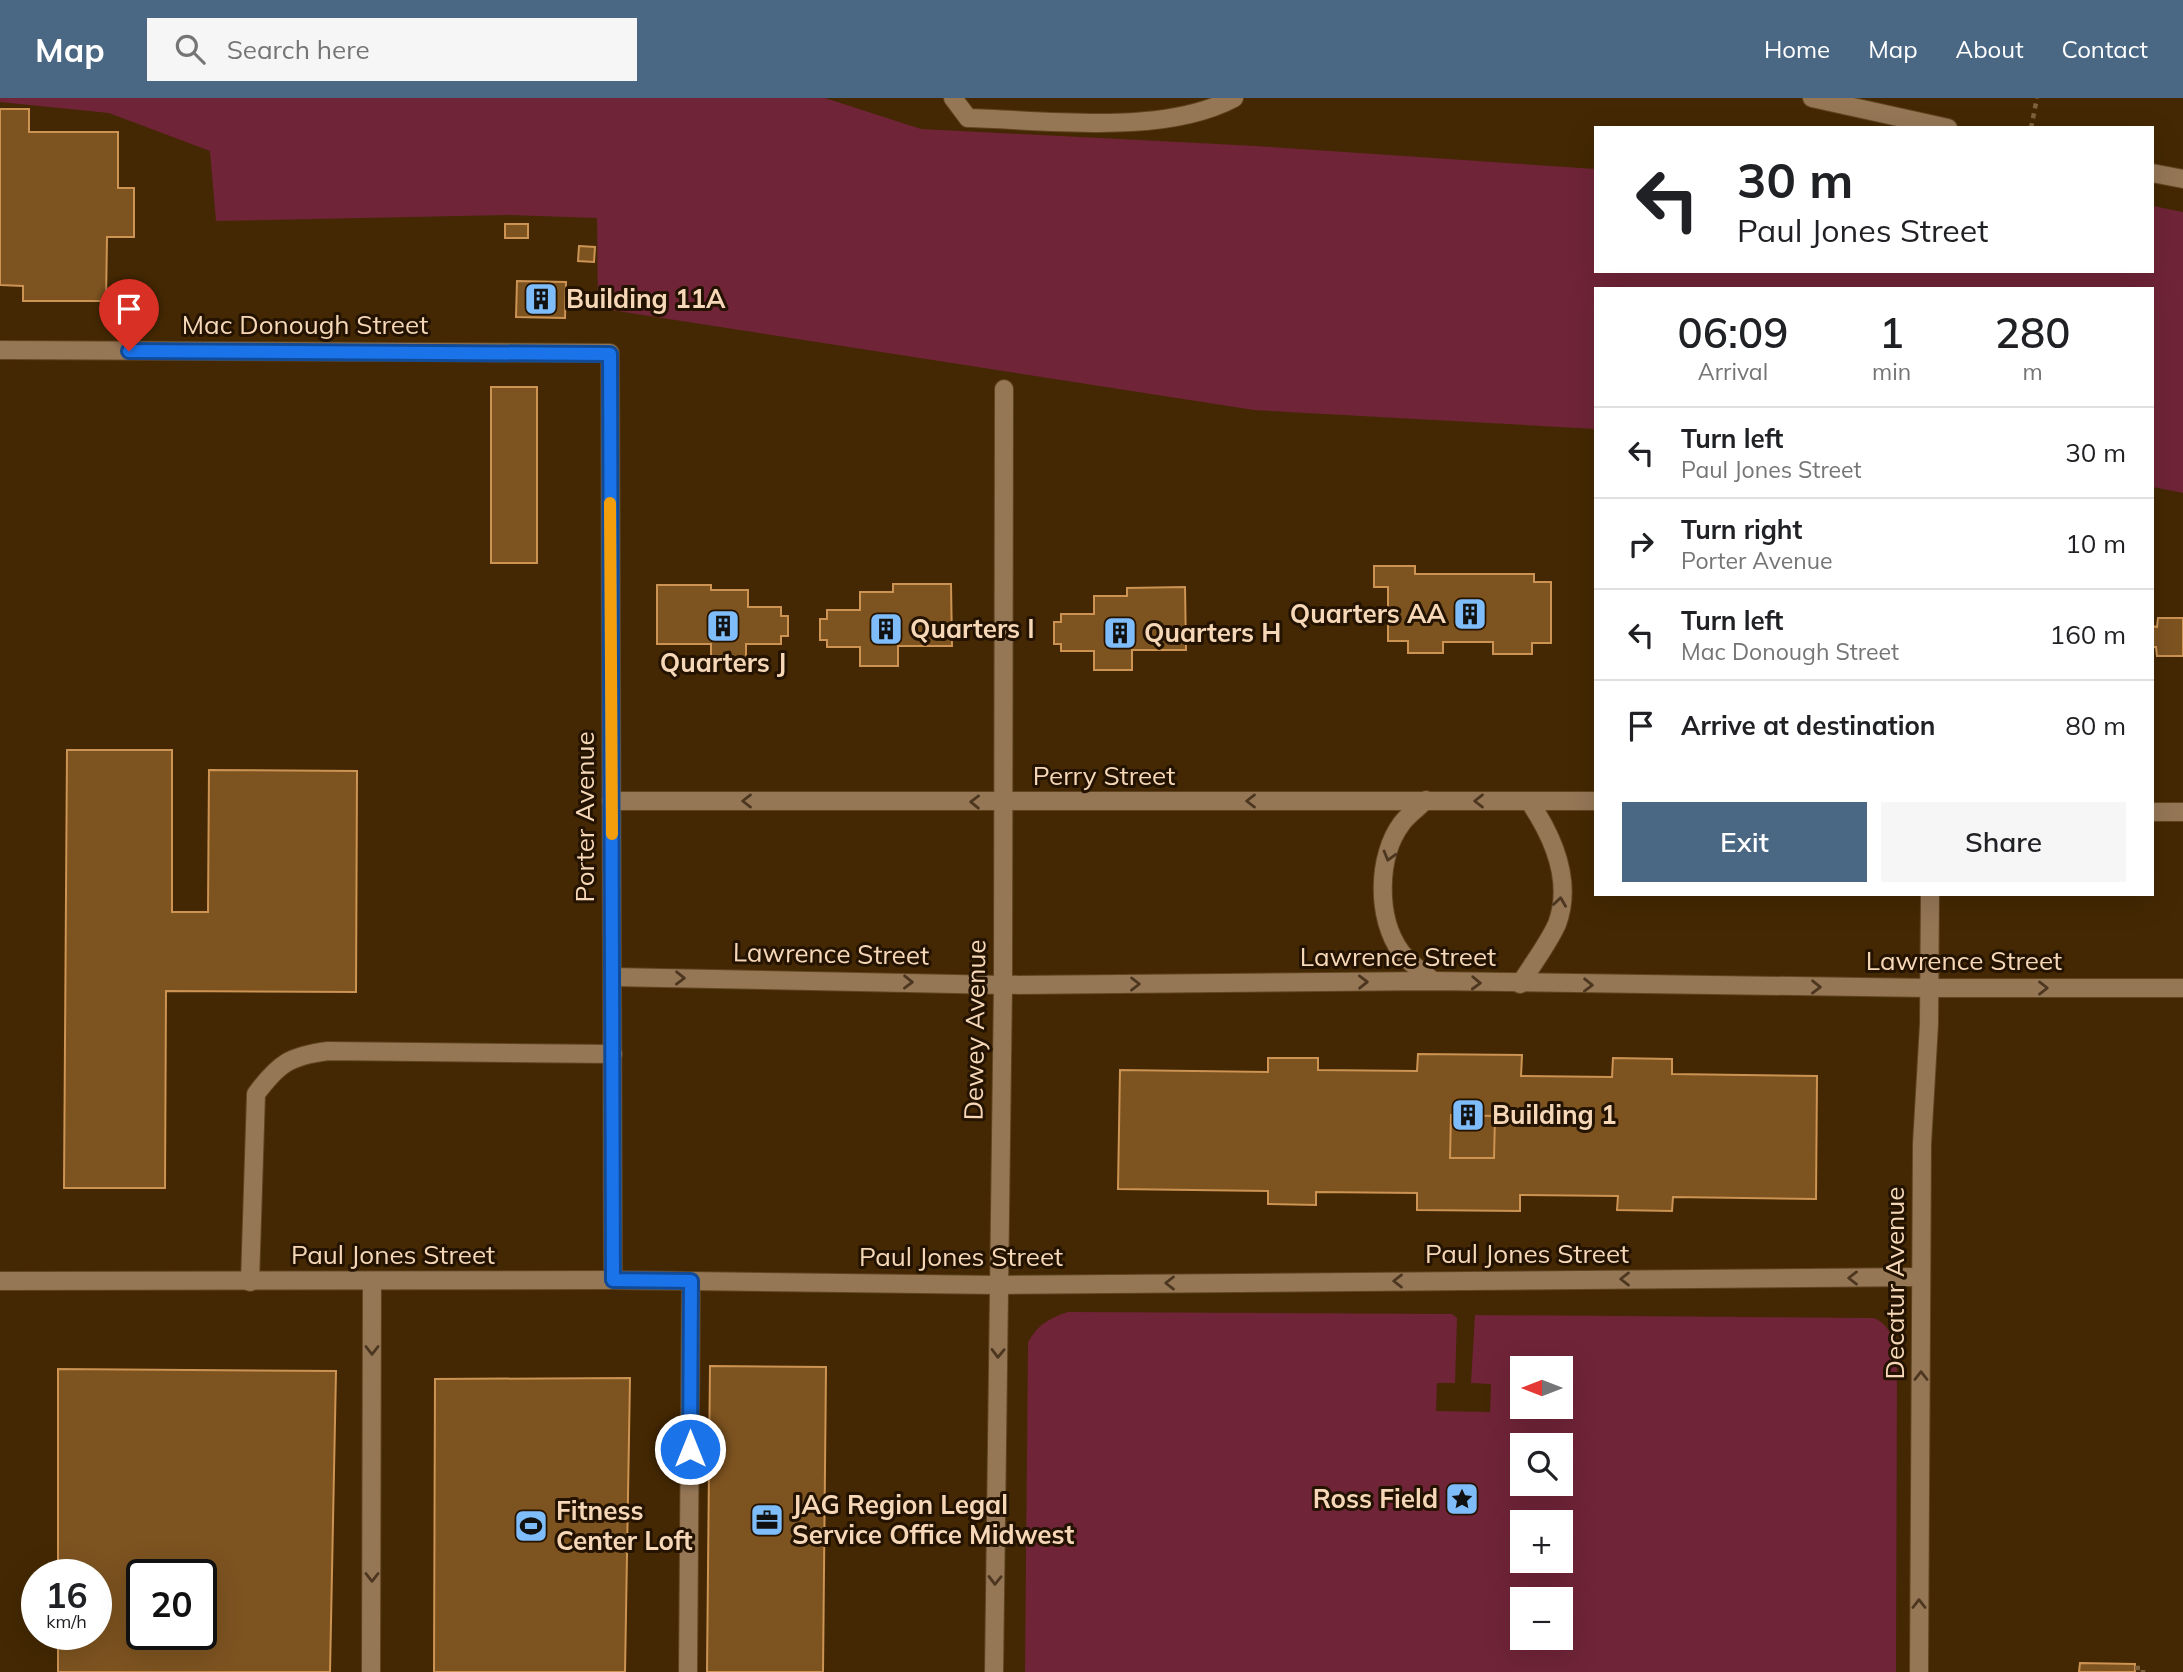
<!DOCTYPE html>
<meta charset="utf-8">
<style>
:root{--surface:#fff;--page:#f6f6f6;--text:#202124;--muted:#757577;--line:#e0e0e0;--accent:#4a6784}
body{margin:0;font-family:Mulish,sans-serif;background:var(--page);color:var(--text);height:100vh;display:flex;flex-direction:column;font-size:26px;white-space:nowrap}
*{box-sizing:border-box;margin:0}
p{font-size:23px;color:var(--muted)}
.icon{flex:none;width:38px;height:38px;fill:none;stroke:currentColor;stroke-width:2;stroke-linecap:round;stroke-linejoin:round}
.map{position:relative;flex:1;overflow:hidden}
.side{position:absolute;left:1594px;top:189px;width:560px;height:609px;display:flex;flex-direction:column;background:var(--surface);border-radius:0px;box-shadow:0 7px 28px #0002}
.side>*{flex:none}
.guide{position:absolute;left:1594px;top:28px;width:560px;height:147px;border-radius:0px;box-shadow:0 7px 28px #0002;background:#fff;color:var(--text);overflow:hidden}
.needle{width:46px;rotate:270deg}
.tools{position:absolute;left:1510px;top:1258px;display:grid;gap:14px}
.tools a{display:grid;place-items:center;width:63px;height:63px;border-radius:0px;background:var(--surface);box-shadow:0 7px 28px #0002;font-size:35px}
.speed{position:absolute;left:21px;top:1461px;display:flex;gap:14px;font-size:35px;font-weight:700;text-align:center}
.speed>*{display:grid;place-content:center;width:91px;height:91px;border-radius:50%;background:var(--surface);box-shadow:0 7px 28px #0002;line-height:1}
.speed small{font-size:18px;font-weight:400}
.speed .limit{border:4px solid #111;border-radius:10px;background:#fff;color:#111}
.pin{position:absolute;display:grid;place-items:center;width:60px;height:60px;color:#fff;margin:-72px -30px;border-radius:50% 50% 50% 0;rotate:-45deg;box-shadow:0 0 7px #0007}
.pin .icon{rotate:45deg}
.me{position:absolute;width:77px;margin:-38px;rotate:0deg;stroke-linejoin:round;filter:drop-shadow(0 0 5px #0008)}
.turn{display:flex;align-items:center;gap:24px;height:147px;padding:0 28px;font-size:32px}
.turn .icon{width:91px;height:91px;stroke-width:2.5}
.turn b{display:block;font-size:49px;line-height:60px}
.eta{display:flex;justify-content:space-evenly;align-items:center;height:119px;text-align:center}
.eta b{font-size:42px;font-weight:600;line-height:49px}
.cta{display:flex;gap:14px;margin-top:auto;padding:14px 28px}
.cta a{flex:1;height:80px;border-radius:0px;background:var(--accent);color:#fff;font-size:28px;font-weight:600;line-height:80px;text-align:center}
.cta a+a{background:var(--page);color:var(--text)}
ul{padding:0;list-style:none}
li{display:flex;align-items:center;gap:21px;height:91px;padding:0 28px;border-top:2px solid var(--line)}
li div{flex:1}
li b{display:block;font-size:26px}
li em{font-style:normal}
header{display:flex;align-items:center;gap:42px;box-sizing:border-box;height:98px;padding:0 35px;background:var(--accent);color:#fff}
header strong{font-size:33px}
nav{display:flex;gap:38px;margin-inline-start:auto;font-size:24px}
.search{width:490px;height:63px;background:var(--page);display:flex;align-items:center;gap:18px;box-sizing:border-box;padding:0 24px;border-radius:0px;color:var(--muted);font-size:26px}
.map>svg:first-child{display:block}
</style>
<header>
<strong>Map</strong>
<div class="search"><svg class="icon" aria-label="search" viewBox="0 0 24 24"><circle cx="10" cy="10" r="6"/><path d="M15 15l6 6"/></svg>Search here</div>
<nav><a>Home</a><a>Map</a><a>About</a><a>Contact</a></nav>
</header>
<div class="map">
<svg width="2183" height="1574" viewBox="0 0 2183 1574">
<rect width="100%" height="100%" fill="#442803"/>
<g fill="#702438" fill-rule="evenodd">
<path d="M 0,0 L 825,0 L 921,31 L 1256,48 L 1596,71 L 1596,173 L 2152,173 L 2153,108 L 2183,114 L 2183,395 L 2153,389 L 2152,191 L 1596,191 L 1596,331 L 1254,312 L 598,210 L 597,120 L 507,117 L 216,123 L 210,53 L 109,15 L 0,4 Z"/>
<path d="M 1068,1214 L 1452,1216 L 1457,1220 L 1455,1285 L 1437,1285 L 1436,1313 L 1490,1314 L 1491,1286 L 1471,1285 L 1475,1217 L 1874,1220 C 1895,1229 1895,1252 1897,1272 L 1896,1574 L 1025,1574 L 1028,1245 C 1037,1227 1050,1220 1068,1214 ZM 1522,1270 L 1561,1270 L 1561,1309 L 1522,1309 ZM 1522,1348 L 1561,1348 L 1561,1386 L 1522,1386 ZM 1522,1424 L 1561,1424 L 1561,1463 L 1522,1463 ZM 1522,1502 L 1561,1502 L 1561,1540 L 1522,1540 Z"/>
</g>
<g fill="#7d5320" stroke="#cc9352" stroke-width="2" fill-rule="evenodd">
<path d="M 0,11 L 29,11 L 29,34 L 118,34 L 118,90 L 134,90 L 134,139 L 107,139 L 106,203 L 23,203 L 23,188 L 0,187 Z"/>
<rect x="505" y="126" width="23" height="14"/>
<path d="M 579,148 L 595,149 L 594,164 L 578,163 Z"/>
<path d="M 517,183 L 566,184 L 565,220 L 516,219 Z"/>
<rect x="491" y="289" width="46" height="176"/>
<path d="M 1374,468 L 1415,468 L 1415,476 L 1534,476 L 1534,484 L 1551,484 L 1551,545 L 1532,545 L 1532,556 L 1493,556 L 1493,544 L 1443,544 L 1443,555 L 1408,555 L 1408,543 L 1388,543 L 1388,489 L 1374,489 Z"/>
<path d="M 893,486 L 951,486 L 952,548 L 898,548 L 898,568 L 860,568 L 860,549 L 827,549 L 827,542 L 820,542 L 820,521 L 827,521 L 827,512 L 860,512 L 860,494 L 893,494 Z"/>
<path d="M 657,487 L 711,487 L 711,492 L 748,492 L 748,509 L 781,509 L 781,518 L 788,518 L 788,538 L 781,538 L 781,546 L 746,546 L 746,565 L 711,565 L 711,546 L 657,546 Z"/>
<path d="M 1185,489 L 1186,552 L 1132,552 L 1132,572 L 1094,572 L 1094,553 L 1061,553 L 1061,546 L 1054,546 L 1054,524 L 1061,524 L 1061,516 L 1094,516 L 1094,498 L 1127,498 L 1127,490 Z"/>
<path d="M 2158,520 L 2183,520 L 2183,558 L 2157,558 L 2156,549 L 2152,549 L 2152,528 L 2157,529 Z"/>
<path d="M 67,652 L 172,652 L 172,814 L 208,814 L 209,672 L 357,673 L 356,894 L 166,893 L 165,1090 L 64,1090 Z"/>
<path d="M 1418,956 L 1522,957 L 1521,978 L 1612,979 L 1613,960 L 1672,961 L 1672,976 L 1817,978 L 1816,1101 L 1673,1099 L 1672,1113 L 1617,1112 L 1618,1098 L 1520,1097 L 1520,1113 L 1417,1112 L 1417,1095 L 1316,1094 L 1316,1107 L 1268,1106 L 1268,1093 L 1118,1091 L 1120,972 L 1268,974 L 1268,960 L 1318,960 L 1318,972 L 1417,973 Z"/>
<path d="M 1451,1017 L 1495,1018 L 1494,1060 L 1450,1060 Z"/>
<path d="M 710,1268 L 826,1269 L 823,1574 L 707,1574 Z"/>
<path d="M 58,1271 L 336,1273 L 330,1574 L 58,1574 L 58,1536 L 96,1536 L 96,1477 L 58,1477 ZM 142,1477 L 201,1477 L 201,1536 L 142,1536 Z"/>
<path d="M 630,1280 L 625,1574 L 434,1574 L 435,1281 Z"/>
<path d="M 2080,1565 L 2135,1566 L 2135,1574 L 2079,1574 Z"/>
</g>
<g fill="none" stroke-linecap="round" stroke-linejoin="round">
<defs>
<g id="minor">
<path d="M 953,0 L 968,20 C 1048,22 1163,38 1234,0"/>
<path d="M 1812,0 L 1948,30"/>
<path d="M 2152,75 L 2183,81"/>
<path d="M 0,252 L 610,255 L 613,1182"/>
<path d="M 1426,702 C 1418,710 1408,717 1402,725 C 1377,758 1376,820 1401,854 C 1409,865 1423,874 1433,883"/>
<path d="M 611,703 L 1596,703"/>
<path d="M 2152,714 L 2183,714"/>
<path d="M 612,879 L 1003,887 L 1433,883 L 1929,890 L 2183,890"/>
<path d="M 1520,886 C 1532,867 1548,846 1557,826 C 1573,783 1552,737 1529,703"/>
<path d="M 0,1183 L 613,1182 L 999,1187 L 1921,1179"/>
<path d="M 250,1184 L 256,996 C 279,965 290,958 328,953 L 613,956"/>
<path d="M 371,1574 L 372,1183"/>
<path d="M 688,1574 L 691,1183"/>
<path d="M 994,1574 L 1003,887 L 1004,291"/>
<path d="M 1919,1574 L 1922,1046 L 1929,926 L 1930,796"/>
</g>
</defs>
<use href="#minor" stroke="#604420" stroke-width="20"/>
<g stroke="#7e613e" stroke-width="4.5" stroke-dasharray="5 5" stroke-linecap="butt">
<path d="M 2031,30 L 2037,0"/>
<path d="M 2135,1570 L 2143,1570 L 2143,1574"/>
</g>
<use href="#minor" stroke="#957756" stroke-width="18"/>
</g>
<defs><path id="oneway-chevron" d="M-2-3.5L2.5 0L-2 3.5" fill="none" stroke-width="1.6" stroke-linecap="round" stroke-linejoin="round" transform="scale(1.75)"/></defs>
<g stroke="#4c361f">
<use href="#oneway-chevron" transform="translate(747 703) rotate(-180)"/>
<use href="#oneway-chevron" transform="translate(1251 703) rotate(180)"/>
<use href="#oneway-chevron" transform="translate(1479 703) rotate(-180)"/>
<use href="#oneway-chevron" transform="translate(975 704) rotate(-179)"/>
<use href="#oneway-chevron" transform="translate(1389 758) rotate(106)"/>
<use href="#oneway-chevron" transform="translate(1560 804) rotate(-82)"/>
<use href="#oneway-chevron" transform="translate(680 880) rotate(1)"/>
<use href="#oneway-chevron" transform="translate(908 884) rotate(1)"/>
<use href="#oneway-chevron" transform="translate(1363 884) rotate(-1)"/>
<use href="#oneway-chevron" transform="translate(1476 885) rotate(2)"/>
<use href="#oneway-chevron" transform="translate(1135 886)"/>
<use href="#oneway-chevron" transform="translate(1588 887) rotate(1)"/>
<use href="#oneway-chevron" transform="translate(1816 889) rotate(1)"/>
<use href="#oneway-chevron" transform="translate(2043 890)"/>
<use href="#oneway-chevron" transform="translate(1853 1180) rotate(180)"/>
<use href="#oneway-chevron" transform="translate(1625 1181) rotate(180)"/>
<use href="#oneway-chevron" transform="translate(1398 1183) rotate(180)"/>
<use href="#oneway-chevron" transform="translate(1170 1185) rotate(180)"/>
<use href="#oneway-chevron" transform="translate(372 1252) rotate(90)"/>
<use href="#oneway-chevron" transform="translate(998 1255) rotate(91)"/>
<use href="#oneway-chevron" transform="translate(1921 1278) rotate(-90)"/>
<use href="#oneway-chevron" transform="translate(372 1479) rotate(90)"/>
<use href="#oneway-chevron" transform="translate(995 1482) rotate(91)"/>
<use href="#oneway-chevron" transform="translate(1919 1506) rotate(-90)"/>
</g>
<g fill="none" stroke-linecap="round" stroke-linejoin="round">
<defs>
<path id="route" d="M 129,253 L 610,256 L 613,1182 L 691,1183 L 690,1351"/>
</defs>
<use href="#route" stroke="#114b97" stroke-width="18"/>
<use href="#route" stroke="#1a73e8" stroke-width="12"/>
<path stroke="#f59e0b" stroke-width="12" d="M 610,405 L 612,736"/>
</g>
<defs>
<symbol id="building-square" viewBox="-11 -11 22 22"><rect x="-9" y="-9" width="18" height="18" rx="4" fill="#7ebdf9" stroke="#241301"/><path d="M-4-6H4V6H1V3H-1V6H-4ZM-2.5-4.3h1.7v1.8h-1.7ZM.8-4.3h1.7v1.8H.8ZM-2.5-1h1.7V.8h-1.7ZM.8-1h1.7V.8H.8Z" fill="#111"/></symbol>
<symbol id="sight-square" viewBox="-11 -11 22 22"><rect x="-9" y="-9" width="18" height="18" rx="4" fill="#7ebdf9" stroke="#241301"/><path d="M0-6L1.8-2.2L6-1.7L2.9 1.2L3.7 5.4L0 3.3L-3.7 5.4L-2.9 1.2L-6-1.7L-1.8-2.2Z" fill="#111"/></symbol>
<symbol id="office-square" viewBox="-11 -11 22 22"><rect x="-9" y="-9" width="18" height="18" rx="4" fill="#7ebdf9" stroke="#241301"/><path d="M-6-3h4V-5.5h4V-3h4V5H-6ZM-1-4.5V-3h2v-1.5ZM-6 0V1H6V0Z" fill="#111"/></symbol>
<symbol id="stadium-square" viewBox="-11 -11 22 22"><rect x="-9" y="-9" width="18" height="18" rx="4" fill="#7ebdf9" stroke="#241301"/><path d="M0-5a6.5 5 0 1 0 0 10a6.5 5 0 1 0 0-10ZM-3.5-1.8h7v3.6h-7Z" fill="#111"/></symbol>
</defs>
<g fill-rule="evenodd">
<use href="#building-square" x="522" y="182" width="38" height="38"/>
<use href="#building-square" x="1451" y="497" width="38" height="38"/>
<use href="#building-square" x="704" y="509" width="38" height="38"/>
<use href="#building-square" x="867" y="512" width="38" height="38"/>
<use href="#building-square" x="1101" y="516" width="38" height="38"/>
<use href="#building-square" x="1449" y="998" width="38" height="38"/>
<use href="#sight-square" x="1443" y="1382" width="38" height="38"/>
<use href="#office-square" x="748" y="1403" width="38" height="38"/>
<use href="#stadium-square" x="512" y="1409" width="38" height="38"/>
</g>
<g text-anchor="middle" stroke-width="6" stroke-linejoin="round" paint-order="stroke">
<g font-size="26" font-weight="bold" fill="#f6d8b8" stroke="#241301" text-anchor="start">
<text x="566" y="210">Building 11A</text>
<text x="1446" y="525" text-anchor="end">Quarters AA</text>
<text x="910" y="540">Quarters I</text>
<text x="1144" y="544">Quarters H</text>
<text x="723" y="574" text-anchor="middle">Quarters J</text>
<text x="1492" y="1026">Building 1</text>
<text x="1438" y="1410" text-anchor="end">Ross Field</text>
<text x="792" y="1416">JAG Region Legal<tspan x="792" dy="30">Service Office Midwest</tspan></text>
<text x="556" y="1422">Fitness<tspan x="556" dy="30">Center Loft</tspan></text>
</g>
<g font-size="26" fill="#f6d8b8" stroke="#241301">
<text x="305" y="236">Mac Donough Street</text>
<text x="1104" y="687">Perry Street</text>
<text transform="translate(585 719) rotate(-90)" y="9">Porter Avenue</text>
<text transform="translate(831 856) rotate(1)" y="9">Lawrence Street</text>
<text x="1398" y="868">Lawrence Street</text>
<text x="1964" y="872">Lawrence Street</text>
<text transform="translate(975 932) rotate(-89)" y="9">Dewey Avenue</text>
<text x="1527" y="1165">Paul Jones Street</text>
<text x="393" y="1166">Paul Jones Street</text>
<text x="961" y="1168">Paul Jones Street</text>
<text transform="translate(1895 1185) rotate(-90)" y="9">Decatur Avenue</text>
</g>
</g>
</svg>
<div class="tools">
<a><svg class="needle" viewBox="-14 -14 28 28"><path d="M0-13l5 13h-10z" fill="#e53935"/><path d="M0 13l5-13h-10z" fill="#757577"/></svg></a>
<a><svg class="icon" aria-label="search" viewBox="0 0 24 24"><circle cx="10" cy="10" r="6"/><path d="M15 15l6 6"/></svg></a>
<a>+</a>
<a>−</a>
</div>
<div class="speed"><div>16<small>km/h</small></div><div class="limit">20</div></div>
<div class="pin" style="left:129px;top:253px;background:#d93025"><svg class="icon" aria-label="arrive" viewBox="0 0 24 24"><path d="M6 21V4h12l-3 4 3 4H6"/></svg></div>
<svg class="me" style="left:690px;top:1351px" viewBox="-20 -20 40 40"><circle r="17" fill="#1a73e8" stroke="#fff" stroke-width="3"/><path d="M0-11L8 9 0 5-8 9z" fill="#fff"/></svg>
<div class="guide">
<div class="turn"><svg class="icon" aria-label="left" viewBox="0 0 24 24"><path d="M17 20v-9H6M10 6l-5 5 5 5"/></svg><div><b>30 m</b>Paul Jones Street</div></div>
</div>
<section class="side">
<div class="eta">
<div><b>06:09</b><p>Arrival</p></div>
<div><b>1</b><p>min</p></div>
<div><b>280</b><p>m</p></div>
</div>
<ul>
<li><svg class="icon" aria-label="left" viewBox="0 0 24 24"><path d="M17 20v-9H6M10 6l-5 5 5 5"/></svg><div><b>Turn left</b><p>Paul Jones Street</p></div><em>30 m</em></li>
<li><svg class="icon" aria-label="right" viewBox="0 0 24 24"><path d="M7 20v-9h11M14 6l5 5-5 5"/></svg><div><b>Turn right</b><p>Porter Avenue</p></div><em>10 m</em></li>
<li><svg class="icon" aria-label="left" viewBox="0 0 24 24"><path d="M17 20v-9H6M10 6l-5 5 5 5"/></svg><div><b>Turn left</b><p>Mac Donough Street</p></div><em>160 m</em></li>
<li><svg class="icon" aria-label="arrive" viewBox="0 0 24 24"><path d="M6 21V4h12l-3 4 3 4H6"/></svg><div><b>Arrive at destination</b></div><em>80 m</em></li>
</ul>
<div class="cta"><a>Exit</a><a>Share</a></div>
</section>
</div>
